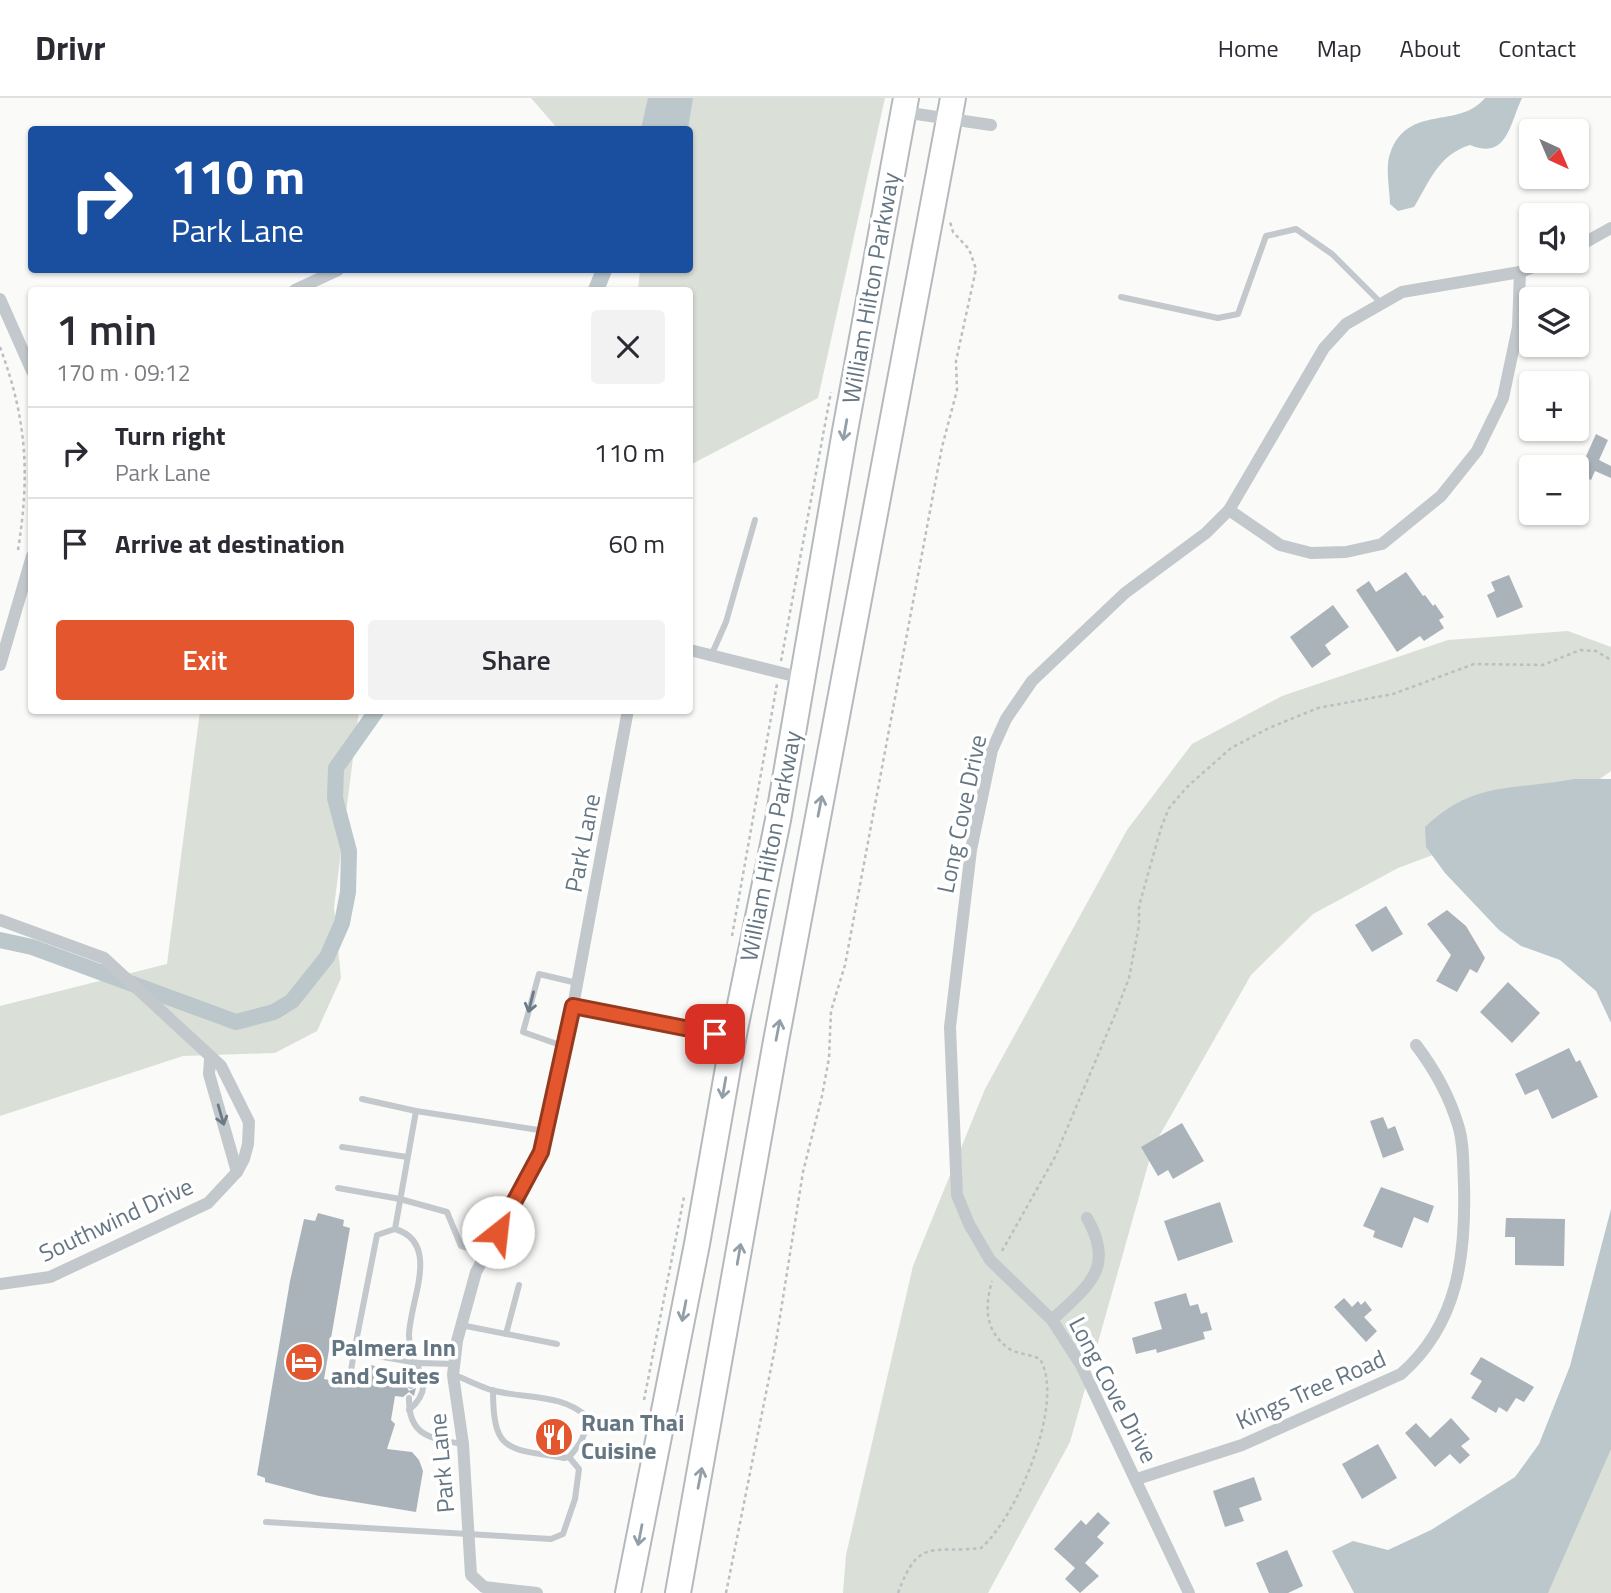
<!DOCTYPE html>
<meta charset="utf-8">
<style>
:root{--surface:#fff;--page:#f2f2f3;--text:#2b2b33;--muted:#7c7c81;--line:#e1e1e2;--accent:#e4572e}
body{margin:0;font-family:"Titillium Web",sans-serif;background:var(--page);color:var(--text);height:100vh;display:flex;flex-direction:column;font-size:26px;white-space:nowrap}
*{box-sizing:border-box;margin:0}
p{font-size:23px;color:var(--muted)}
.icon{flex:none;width:38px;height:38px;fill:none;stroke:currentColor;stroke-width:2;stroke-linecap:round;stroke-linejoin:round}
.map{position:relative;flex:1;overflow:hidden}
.side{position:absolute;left:28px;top:189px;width:665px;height:427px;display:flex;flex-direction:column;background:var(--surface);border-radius:7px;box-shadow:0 2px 5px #0004}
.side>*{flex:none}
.hud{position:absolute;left:28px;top:28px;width:665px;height:147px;border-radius:7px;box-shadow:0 2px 5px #0004;background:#1a4fa0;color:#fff;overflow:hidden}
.needle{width:46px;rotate:136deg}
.buttons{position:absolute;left:1519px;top:21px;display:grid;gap:14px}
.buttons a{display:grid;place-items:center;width:70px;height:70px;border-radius:7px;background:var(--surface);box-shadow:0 2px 5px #0004;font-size:35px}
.pin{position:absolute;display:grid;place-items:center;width:60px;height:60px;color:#fff;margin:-30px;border-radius:14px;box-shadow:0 4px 10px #0006}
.me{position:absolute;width:77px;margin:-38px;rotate:29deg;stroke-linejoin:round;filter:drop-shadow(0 0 5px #0008)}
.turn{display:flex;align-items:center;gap:24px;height:147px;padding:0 28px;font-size:32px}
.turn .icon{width:91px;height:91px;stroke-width:2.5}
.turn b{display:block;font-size:49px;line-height:60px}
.round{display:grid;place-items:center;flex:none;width:74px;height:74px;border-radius:7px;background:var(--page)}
.head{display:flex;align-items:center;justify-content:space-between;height:119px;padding:0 28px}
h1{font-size:42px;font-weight:600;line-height:52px}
.primary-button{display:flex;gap:14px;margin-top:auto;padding:14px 28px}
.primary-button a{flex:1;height:80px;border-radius:7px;background:var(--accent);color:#fff;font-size:28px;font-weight:600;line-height:80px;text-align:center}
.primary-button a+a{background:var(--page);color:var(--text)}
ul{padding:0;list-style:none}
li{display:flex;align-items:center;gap:21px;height:91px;padding:0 28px;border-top:2px solid var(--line)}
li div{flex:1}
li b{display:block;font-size:26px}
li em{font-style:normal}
header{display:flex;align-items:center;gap:42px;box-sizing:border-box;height:98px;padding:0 35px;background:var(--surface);border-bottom:2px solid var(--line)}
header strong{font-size:33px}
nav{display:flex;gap:38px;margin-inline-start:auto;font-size:24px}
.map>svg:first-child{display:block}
</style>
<header>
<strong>Drivr</strong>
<nav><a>Home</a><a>Map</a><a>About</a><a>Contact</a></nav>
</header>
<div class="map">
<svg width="1611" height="1495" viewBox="0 0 1611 1495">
<rect width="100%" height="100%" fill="#fafaf8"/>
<g fill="#dadfd7">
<path d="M 531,0 L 885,0 L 818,300 L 690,367 L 690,192 L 638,192 L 640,172 L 690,172 L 690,32 L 558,31 Z"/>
<path d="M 1568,533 L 1611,549 L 1611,673 L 1563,708 L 1398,770 L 1313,816 L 1251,877 L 1153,1049 L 1070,1344 L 988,1495 L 843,1495 L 846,1457 L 913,1168 L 985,991 L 1127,732 L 1192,646 L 1282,598 L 1448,542 Z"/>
<path d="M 200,613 L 359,613 L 334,809 L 341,880 L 317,933 L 275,955 L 183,958 L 0,1018 L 0,908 L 167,866 Z"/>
<path d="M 1611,1229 L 1611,1495 L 1500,1495 Z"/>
</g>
<g fill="#bbc7cb">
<path d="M 648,0 L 693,0 L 688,31 L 641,31 Z"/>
<path d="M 1485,0 L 1522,0 C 1509,28 1507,62 1470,47 C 1438,57 1430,83 1414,109 L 1398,113 L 1390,106 C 1390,92 1385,69 1390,56 C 1407,5 1459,32 1485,0 Z"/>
<path d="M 1574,681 L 1611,681 L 1611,925 L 1596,893 L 1560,862 L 1521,848 L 1499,832 L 1445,775 L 1426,749 L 1425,729 C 1475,682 1512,693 1574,681 Z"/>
<path d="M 1611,1111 L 1611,1351 L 1548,1495 L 1354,1495 L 1332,1453 L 1353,1443 L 1388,1452 L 1431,1432 L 1515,1379 L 1539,1346 L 1570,1268 Z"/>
</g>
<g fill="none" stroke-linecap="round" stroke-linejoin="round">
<g stroke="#bbc7cb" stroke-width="16">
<path d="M 596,192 L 604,172"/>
<path d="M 0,842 L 32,849 L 236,924 L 274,914 L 292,903 L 327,859 L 342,825 L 348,794 L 349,753 L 335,700 L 336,670 L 377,612"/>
</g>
</g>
<g fill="#aab3b9">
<path d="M 1596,336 L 1608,342 L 1599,362 L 1611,368 L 1611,380 L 1595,373 L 1591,382 L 1578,376 Z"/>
<path d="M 1406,474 L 1423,498 L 1425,497 L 1433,508 L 1435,506 L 1444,519 L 1439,522 L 1444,530 L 1424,543 L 1420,538 L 1397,554 L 1356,492 L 1369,483 L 1376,494 Z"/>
<path d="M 1509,477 L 1523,509 L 1497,520 L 1487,497 L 1495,493 L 1491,484 Z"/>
<path d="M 1333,507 L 1349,529 L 1325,547 L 1331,556 L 1312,570 L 1290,539 Z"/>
<path d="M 1386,808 L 1403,836 L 1372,854 L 1355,827 Z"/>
<path d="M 1447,812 L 1466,828 L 1485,860 L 1477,875 L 1470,871 L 1457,894 L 1436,883 L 1451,857 L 1427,826 Z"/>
<path d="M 1508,884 L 1540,915 L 1512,945 L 1480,914 Z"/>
<path d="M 1569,950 L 1576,964 L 1580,962 L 1598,999 L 1552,1021 L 1538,991 L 1525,997 L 1515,976 Z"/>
<path d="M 1383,1019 L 1388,1031 L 1395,1028 L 1404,1052 L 1383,1060 L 1370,1023 Z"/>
<path d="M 1182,1025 L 1204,1063 L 1173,1081 L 1168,1072 L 1158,1078 L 1141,1049 Z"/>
<path d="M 1381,1089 L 1434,1108 L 1428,1125 L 1414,1119 L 1402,1150 L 1373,1139 L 1375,1133 L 1363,1128 Z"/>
<path d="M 1220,1104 L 1233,1144 L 1178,1163 L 1164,1123 Z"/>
<path d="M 318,1115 L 344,1122 L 343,1128 L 350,1130 L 324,1281 L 366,1289 L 370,1267 L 401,1273 L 398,1285 L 406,1287 L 409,1293 L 416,1290 L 414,1298 L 409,1294 L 403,1299 L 395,1298 L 391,1322 L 395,1326 L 387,1351 L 412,1354 L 419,1362 L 423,1373 L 416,1414 L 319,1398 L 265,1384 L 265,1380 L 257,1377 L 290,1183 L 304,1121 L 315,1123 Z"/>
<path d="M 1506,1120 L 1565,1121 L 1564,1168 L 1515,1167 L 1515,1139 L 1505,1139 Z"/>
<path d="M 1186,1195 L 1190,1208 L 1198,1206 L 1201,1216 L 1207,1214 L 1212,1232 L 1203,1234 L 1205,1241 L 1157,1255 L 1156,1251 L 1136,1256 L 1132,1240 L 1162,1231 L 1154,1204 Z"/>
<path d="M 1344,1200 L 1352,1209 L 1358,1203 L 1361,1207 L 1365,1203 L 1372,1212 L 1364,1219 L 1377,1233 L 1366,1244 L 1334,1209 Z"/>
<path d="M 1481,1259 L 1534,1289 L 1524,1304 L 1516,1300 L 1507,1314 L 1499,1309 L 1496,1315 L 1471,1300 L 1482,1283 L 1470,1276 Z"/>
<path d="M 1451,1320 L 1470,1341 L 1461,1348 L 1470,1357 L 1460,1366 L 1450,1356 L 1435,1369 L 1405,1335 L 1416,1325 L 1430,1340 Z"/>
<path d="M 1378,1346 L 1397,1380 L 1362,1401 L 1342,1366 Z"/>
<path d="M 1254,1379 L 1262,1402 L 1239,1410 L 1244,1423 L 1225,1429 L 1213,1393 Z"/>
<path d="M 1098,1414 L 1110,1425 L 1097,1439 L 1104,1445 L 1085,1465 L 1099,1478 L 1080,1495 L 1065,1481 L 1075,1470 L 1054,1451 L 1081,1422 L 1086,1427 Z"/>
<path d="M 1287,1452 L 1303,1488 L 1288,1495 L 1269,1495 L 1256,1465 Z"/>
</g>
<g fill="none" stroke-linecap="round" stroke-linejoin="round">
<defs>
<g id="highway">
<path d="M 628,1495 L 697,1146 L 734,936 L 778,722 L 845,333 L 906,0"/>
<path d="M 678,1495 L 776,943 L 953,0"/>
</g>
</defs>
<use href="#highway" stroke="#b4b9bd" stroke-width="28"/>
<g stroke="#bbbfc2" stroke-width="2.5" stroke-dasharray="3.5 3.5" stroke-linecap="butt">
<path d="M 0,249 C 27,322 30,376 18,452"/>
<path d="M 781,563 L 831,294"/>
<path d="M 732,838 L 777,586"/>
<path d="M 1002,1153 L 1055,1059 L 1114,919 L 1129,880 L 1139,827 L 1139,808 L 1161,730 L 1169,710 L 1187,689 L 1231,650 L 1269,630 L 1318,610 L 1393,596 L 1474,566 L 1543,567 L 1580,552 L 1596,553 L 1611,562"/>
<path d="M 644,1302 L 684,1099"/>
<path d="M 726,1495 L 775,1250 L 803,1074 L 822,998 L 829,960 L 831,913 L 845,867 L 942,349 L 957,292 L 956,263 L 976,171 L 969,151 L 953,134 L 950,124"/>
<path d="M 898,1495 C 919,1438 932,1456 981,1450 C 1016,1420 1066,1305 1040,1261 C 1030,1256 1016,1256 1008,1250 C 984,1232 985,1208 992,1183"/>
</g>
<g stroke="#c3c8cc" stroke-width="6">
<path d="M 1121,199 L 1218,220 L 1238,216 L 1266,138 L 1296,131 L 1332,156 L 1380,204"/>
<path d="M 711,558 L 726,524 L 755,422"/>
<path d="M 563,948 L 523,934 L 539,876 L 577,885"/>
<path d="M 362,1001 L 416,1013"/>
<path d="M 342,1049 L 407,1059"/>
<path d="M 338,1090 L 400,1101 L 447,1114 L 461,1148 L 486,1155"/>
<path d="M 395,1131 C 442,1145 409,1204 409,1238 C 409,1267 441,1285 409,1312"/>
<path d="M 461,1227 L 557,1246"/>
<path d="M 506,1236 L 519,1187"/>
<path d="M 354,1254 L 377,1137 L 395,1131 L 416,1013 L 545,1033"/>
<path d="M 455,1277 C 467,1282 479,1288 491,1292 C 522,1301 563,1295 587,1319 C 587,1336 580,1347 569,1359 L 564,1360 C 508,1350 493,1356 493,1292"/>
<path d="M 350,1279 L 354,1254 L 418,1265"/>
<path d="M 411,1288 L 418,1265 L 454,1266"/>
<path d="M 409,1300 C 408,1338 431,1341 463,1346"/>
<path d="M 266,1424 L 551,1441 L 563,1436 L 575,1401 L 579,1371 L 569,1359"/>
</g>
<g stroke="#c3c8cc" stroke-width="12">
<path d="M 903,14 L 991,27"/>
<path d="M 1577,149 L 1611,130"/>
<path d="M 295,192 L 338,172"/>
<path d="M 0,201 L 32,273"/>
<path d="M 1229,412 L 1280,447 L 1311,455 L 1346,454 L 1382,446 L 1441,398 L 1477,353 L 1503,300 L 1518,229 L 1520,174"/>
<path d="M 690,552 L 802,580"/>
<path d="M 0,567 L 32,458"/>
<path d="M 0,822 L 104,860 L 221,968 L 249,1024 L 248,1046 L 244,1061 L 237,1074 L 208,1105 L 50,1179 L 0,1186"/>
<path d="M 573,908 L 733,940"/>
<path d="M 210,961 L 209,976 L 237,1074"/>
<path d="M 1052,1222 C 1088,1188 1116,1170 1087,1120"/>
<path d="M 1137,1381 L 1242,1347 L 1401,1276 C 1458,1226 1466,1158 1464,1086 C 1463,1067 1464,1045 1458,1027 C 1449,997 1435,972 1416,947"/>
<path d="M 537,1495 L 484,1489 L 471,1477 L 463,1346 L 453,1277 L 457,1243 L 476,1174 L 541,1054 L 573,908 L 628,612"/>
<path d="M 1189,1495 L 1081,1267 L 1052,1222 L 990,1162 L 969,1126 L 957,1097 L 950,929 L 971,752 L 992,652 L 1006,621 L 1032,583 L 1125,495 L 1206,435 L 1229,412 L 1324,250 L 1346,226 L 1402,194 L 1520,174 L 1549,163"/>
</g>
<use href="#highway" stroke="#fff" stroke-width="24"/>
</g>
<defs><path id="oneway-shaft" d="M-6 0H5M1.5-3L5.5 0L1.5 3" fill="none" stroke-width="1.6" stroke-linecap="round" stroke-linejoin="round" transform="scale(1.75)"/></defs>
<g stroke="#939fa8">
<use href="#oneway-shaft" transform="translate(845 332) rotate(100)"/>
<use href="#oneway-shaft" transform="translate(820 708) rotate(-79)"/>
<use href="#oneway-shaft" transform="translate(778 932) rotate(-79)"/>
<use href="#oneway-shaft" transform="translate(724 990) rotate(100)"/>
<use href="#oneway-shaft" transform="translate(739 1156) rotate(-80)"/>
<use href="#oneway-shaft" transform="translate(684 1213) rotate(101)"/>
<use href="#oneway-shaft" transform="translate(700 1380) rotate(-79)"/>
<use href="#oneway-shaft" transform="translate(640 1437) rotate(101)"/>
</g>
<g stroke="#6a7a87">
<use href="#oneway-shaft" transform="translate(531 904) rotate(104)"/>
<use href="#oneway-shaft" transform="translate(221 1017) rotate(74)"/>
</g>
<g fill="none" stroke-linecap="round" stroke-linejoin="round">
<defs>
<path id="route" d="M 498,1134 L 541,1054 L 573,908 L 715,936"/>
</defs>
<use href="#route" stroke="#94391e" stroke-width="18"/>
<use href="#route" stroke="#e4572e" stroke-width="12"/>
</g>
<defs>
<symbol id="hotel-disc" viewBox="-11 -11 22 22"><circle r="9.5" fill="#e4572e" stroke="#fff"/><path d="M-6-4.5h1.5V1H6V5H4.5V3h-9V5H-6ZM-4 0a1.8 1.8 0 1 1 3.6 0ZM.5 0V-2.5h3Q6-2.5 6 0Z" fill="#fff"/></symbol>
<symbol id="restaurant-disc" viewBox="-11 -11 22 22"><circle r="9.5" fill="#e4572e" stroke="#fff"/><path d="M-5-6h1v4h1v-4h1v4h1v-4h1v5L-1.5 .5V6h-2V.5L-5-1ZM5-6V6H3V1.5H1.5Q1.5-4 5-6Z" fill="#fff"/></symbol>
</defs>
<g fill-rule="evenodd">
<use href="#hotel-disc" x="282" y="1242" width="44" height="44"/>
<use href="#restaurant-disc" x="532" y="1317" width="44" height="44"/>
</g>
<g text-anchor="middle" stroke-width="7" stroke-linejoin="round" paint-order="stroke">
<g font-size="24" fill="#657683" stroke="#fff">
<text transform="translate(871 190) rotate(-80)" y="8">William Hilton Parkway</text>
<text transform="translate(962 716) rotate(-78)" y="8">Long Cove Drive</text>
<text transform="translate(583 745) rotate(-79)" y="8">Park Lane</text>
<text transform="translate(771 748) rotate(-79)" y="8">William Hilton Parkway</text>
<text transform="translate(116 1122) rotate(-25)" y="8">Southwind Drive</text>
<text transform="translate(1113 1292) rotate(62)" y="8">Long Cove Drive</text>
<text transform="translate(1311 1292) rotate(-24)" y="8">Kings Tree Road</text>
<text transform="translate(442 1365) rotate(-95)" y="8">Park Lane</text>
</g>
<g font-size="24" font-weight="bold" fill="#657683" stroke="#fff" text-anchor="start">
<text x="331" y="1258">Palmera Inn<tspan x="331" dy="28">and Suites</tspan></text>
<text x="581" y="1333">Ruan Thai<tspan x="581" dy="28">Cuisine</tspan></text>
</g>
</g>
</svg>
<div class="buttons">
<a><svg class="needle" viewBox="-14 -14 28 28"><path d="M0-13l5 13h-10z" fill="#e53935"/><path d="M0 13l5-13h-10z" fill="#7c7c81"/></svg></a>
<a><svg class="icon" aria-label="sound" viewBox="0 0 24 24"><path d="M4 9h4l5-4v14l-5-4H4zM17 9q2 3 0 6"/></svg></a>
<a><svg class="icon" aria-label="layers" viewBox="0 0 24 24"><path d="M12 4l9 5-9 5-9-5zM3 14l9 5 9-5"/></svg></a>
<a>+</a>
<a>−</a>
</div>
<div class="pin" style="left:715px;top:936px;background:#d93025"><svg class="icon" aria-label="arrive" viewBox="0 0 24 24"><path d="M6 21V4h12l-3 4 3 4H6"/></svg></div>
<svg class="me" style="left:498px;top:1134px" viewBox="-20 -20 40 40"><circle r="19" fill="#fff"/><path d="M0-13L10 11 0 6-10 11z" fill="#e4572e"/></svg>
<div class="hud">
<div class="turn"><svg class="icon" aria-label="right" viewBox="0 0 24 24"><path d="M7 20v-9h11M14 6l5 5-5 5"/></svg><div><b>110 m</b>Park Lane</div></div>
</div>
<section class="side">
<div class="head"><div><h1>1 min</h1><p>170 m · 09:12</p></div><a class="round"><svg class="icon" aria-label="close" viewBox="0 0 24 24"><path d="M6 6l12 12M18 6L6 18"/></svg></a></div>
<ul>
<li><svg class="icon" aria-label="right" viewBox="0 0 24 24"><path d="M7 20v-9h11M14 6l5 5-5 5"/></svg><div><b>Turn right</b><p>Park Lane</p></div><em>110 m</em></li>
<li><svg class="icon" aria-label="arrive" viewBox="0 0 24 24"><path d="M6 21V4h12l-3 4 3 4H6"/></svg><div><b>Arrive at destination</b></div><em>60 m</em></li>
</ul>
<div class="primary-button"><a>Exit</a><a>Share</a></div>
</section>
</div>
